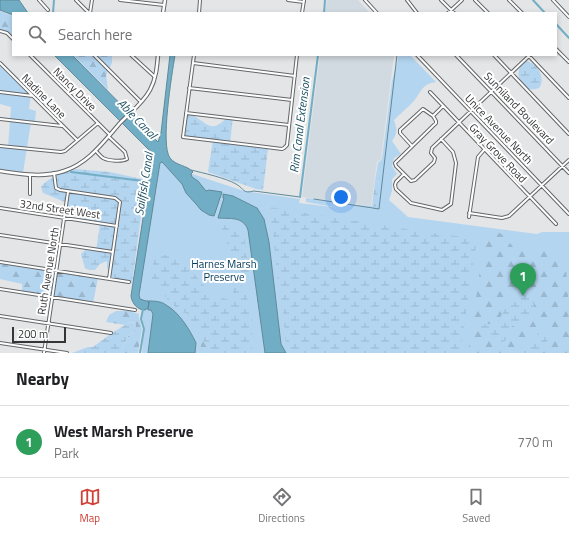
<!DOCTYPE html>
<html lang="en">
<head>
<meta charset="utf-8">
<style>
	:root { --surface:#fff; --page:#f2f2f2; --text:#202124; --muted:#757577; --line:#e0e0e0; --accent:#d04236 }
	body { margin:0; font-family:"Titillium Web",sans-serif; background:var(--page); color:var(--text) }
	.scale { position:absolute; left:12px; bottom:10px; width:54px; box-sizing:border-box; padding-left:4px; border:2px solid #353536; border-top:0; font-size:11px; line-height:14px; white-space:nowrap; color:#353536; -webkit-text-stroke:3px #fff; paint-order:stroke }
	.you { position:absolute; left:341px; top:197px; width:14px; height:14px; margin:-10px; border:3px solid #fff; border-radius:50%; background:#1a73e8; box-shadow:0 0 0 6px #1a73e833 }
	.badge { display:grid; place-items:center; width:26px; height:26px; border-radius:50%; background:var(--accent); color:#fff; font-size:13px; font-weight:700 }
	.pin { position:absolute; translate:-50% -33px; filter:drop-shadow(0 1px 2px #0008) }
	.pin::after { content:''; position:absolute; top:21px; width:14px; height:12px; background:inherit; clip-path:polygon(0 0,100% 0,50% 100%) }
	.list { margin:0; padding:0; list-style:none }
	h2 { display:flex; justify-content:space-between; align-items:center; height:52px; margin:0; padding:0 16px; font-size:17px }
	h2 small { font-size:13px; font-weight:400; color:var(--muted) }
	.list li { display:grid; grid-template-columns:26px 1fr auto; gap:12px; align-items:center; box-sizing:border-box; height:72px; padding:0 16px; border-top:1px solid var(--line) }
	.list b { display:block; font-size:15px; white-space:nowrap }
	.list p { margin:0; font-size:13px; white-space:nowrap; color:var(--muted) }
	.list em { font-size:13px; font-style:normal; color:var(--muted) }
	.icon { flex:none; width:22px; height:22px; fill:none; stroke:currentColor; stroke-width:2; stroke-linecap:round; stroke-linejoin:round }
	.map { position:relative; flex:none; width:569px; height:353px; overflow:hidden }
	.search { position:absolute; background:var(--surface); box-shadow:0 2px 6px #0003; left:12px; right:12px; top:12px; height:44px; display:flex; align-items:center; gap:10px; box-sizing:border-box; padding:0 14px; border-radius:0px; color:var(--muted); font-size:15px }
	.sheet { height:124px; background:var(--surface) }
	nav { display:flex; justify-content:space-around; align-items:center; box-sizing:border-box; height:56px; border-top:1px solid var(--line); background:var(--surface); font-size:11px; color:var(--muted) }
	nav a { display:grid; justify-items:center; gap:2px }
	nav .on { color:var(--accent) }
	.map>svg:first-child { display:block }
	.built { fill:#d1dae1 }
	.green { fill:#b4d5f0 }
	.forest { fill:url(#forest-firs); fill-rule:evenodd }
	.wetland { fill:url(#wetland-marsh) }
	.water { fill:#71aec5; stroke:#5f8a9a }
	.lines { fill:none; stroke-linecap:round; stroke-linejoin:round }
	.stream { stroke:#5f8a9a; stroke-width:1 }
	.canal { stroke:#71aec5; stroke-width:2 }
	.minor-casing { stroke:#646668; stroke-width:4 }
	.tertiary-casing { stroke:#646668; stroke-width:4.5 }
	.minor { stroke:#fff; stroke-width:2 }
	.tertiary { stroke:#fff; stroke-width:2.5 }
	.labels { text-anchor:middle; stroke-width:4; stroke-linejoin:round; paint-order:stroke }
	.street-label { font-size:11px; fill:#353536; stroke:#fff }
	.park-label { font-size:11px; fill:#00395b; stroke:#fff }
	.water-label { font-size:12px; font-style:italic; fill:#1f5263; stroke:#fff }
</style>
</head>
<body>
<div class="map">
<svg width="569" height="353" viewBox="0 0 569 353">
	<defs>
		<pattern id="forest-firs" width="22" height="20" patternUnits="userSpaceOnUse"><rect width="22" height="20" fill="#b4d5f0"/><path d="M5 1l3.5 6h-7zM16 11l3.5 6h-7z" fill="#9bb7ce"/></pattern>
		<pattern id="wetland-marsh" width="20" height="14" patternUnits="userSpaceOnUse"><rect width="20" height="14" fill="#b4d5f0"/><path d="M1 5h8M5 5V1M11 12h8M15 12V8" fill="none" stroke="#9bb7ce"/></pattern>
	</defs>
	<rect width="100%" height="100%" fill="#e3e5e7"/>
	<path class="built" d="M327,0H358L370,13H325Z
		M320,55H394L381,159L377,162L371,206L302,197Z"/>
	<path class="green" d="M399,55H410L436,82C421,84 422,92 413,102C407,108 400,114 394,120C397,129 398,133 392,141L401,154L394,158L392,166L397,174L392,179V191L389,200L408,217L537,234L542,232H569V353H142L144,329L142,317L144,303L137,298L161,154L174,168L244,191L300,199L299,203L340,208L306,202V198L356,205L372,209L377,199L376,195L379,182L375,181L378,163L382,159L392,81Z
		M0,64L31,94L29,109L36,111L35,121L31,122L23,173L0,170V146L8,147L11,107L0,104Z"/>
	<path class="forest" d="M0,11L13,16V37L9,33L0,32Z
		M73,55H112V63L106,75L108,90Z
		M486,229C494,231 500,232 506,237C511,243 512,249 521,251C532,254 540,245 551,247C556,249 560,251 563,256C569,270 569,333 569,353H540C539,346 543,344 549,340L529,344L518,353H468ZM525,290L530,292V297L533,303L523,324L512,326L509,330V335L492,338L484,336L481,325L496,323L500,318L511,298L518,293Z
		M0,263L98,278L93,303L22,293V284L0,279Z
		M116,311H130L139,314V317L142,329L138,353H121V349L123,347L128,336L136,330V325L135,323L130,322L125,325L106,322L109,315Z
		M204,340L214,353H200L201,345Z"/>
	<path class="wetland" d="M524,61C536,61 547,78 539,88C521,95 512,73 524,61Z
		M186,112C203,117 210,138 227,117H233L230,144L268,149L263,190L256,189L208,172L213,140L185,136Z
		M75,169L110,172L146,180L132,283L112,279L107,268V261L100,264L95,270H89L85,268L81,254L85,250L96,251L100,224L90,222L77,216L72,213L65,202L43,193L41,187C48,177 64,173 75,169Z
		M375,181L379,182C377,191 378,199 376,207L368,208L356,205L372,206Z
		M269,207L406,229L477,239L460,353H293L286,346L283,308L277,272L273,232Z
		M222,225L229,226L233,233L239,228L244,235L249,271L248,278L240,284L248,290L247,304L253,313L251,316L252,318V353H214L196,331L193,324L189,322L186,313L181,312L166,298L162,289L155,284L150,282L153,275V260L160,254C181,256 200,279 211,295L220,297L229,300L233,299V280L230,270L231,261L229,248L222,230Z
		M525,290L530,291C530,298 535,304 535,311C534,322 521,325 512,326L509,330L506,340L501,343L484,336L479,332L481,325L496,323L500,318L511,298L518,293Z
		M130,322L136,324V330L128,336L123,347L121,349V353H72L88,347H93L112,333Z
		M548,329L551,334L549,340C543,344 539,346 540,353H518L541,331Z"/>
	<path class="water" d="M0,0H19L28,13H13V15L0,10Z
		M54,55H72L158,142L161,133L170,55H175C172,74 160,145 170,158C176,166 187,165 193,172L191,174L192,177L198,181L206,191L209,190L222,192L214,216L209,215L201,210L196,204L186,193L182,184L164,164L162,162L160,163L139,295L140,299L149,302L148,308L145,310C138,310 132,304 131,296L151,166L154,155Z
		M223,194L233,196L257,208L264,219L269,242L281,344L286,353H265L248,230C243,216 230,219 218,218L224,198H223Z
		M147,301C154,301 161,301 166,305C179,312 190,330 196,343L195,353H148L153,314L151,310H148L149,302Z"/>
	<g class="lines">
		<path class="stream" d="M191,170C203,173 226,178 236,184C245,189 242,194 254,191L300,197
			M314,199L379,209L397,55"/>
		<path class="canal" d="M533,0L545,13
			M53,13L54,0
			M324,13L325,0
			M556,24L569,38
			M71,172L151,182
			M300,197L318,55
			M140,353L144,329L141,319L143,309"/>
		<g class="minor-casing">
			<path id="minor" d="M39,0L48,10
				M76,0L89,13
				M120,0L164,5
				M288,0L304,2
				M365,0L377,13
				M407,0L417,13
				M441,0L454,13
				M475,0L488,13
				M509,0L522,13
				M553,0L569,17
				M90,13L92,0
				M199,13L200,0
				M302,13L304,0
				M448,13L462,0
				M0,31L7,33L13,39
				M556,49L569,62
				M30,55L110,135
				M94,55L141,102
				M131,55L155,77
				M194,55L183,137L282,149L284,148L287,145L297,55
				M417,55L569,214
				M456,55L569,173
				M494,55L569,134
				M528,55L569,98
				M0,63L77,140
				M193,63L295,76
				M189,88L292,100
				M0,92L33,96
				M430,92L556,224
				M443,106L433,116L436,121V123L395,163L396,166L411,181L415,180L434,162L435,158L431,153L432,148L530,55
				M186,113L289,125
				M0,119L62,126
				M0,146L61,152L65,151L98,123
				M412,146L400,133V130L423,109L433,116
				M96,151C98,153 100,156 103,158C109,161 122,162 127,159L125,152L109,137
				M54,173L56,188L60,190L115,198L120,202L109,279
				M404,174L396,182L395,185L396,189L411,203L442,210L451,204L456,163L453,152L441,139
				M30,194V175
				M0,208L117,226
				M469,213L502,218L509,216L569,160
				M469,217L478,157L484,150
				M0,235L113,252
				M0,262L129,282
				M0,289L135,310
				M0,316L111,333
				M0,343L67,353
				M44,353L68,192"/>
		</g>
		<g class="tertiary-casing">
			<path id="tertiary" d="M163,13L165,0
				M0,171C21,174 43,178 64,171C89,163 104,141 121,122C131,112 143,103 150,90C156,79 157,67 158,55"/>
		</g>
		<use href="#minor" class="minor"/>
		<use href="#tertiary" class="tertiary"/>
	</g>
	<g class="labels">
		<g class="street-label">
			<text transform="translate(75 89) rotate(45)" y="4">Nancy Drive</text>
			<text transform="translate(44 96) rotate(45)" y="4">Nadine Lane</text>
			<text transform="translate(519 108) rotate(46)" y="4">Sunniland Boulevard</text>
			<text transform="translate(499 129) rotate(46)" y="4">Unice Avenue North</text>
			<text transform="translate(498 153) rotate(46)" y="4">Gray Grove Road</text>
			<text transform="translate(60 209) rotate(8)" y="4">32nd Street West</text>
			<text transform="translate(48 271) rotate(-81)" y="4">Ruth Avenue North</text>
		</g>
		<g class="park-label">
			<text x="224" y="268">Harnes Marsh<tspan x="224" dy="13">Preserve</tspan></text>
		</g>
		<g class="water-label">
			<text transform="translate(137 119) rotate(46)" y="4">Able Canal</text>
			<text transform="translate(300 125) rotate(-83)" y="4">Rim Canal Extension</text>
			<text transform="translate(144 184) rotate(-81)" y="4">Sailfish Canal</text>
		</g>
	</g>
</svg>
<div class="scale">200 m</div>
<div class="you"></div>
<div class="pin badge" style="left:523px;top:296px;background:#2e9e5b">1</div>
<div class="search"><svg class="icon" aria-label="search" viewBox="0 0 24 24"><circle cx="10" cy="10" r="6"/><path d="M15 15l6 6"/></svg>Search here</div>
</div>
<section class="sheet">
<h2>Nearby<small></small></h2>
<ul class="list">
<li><span class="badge" style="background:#2e9e5b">1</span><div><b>West Marsh Preserve</b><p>Park</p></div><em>770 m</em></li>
</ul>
</section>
<nav>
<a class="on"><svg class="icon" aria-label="map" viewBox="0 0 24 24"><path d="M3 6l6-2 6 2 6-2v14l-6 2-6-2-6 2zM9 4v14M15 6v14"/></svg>Map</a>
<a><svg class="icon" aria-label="directions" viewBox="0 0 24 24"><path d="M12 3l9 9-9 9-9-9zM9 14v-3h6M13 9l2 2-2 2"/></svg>Directions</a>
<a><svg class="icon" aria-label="saved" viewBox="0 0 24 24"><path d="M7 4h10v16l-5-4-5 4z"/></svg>Saved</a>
</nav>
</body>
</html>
